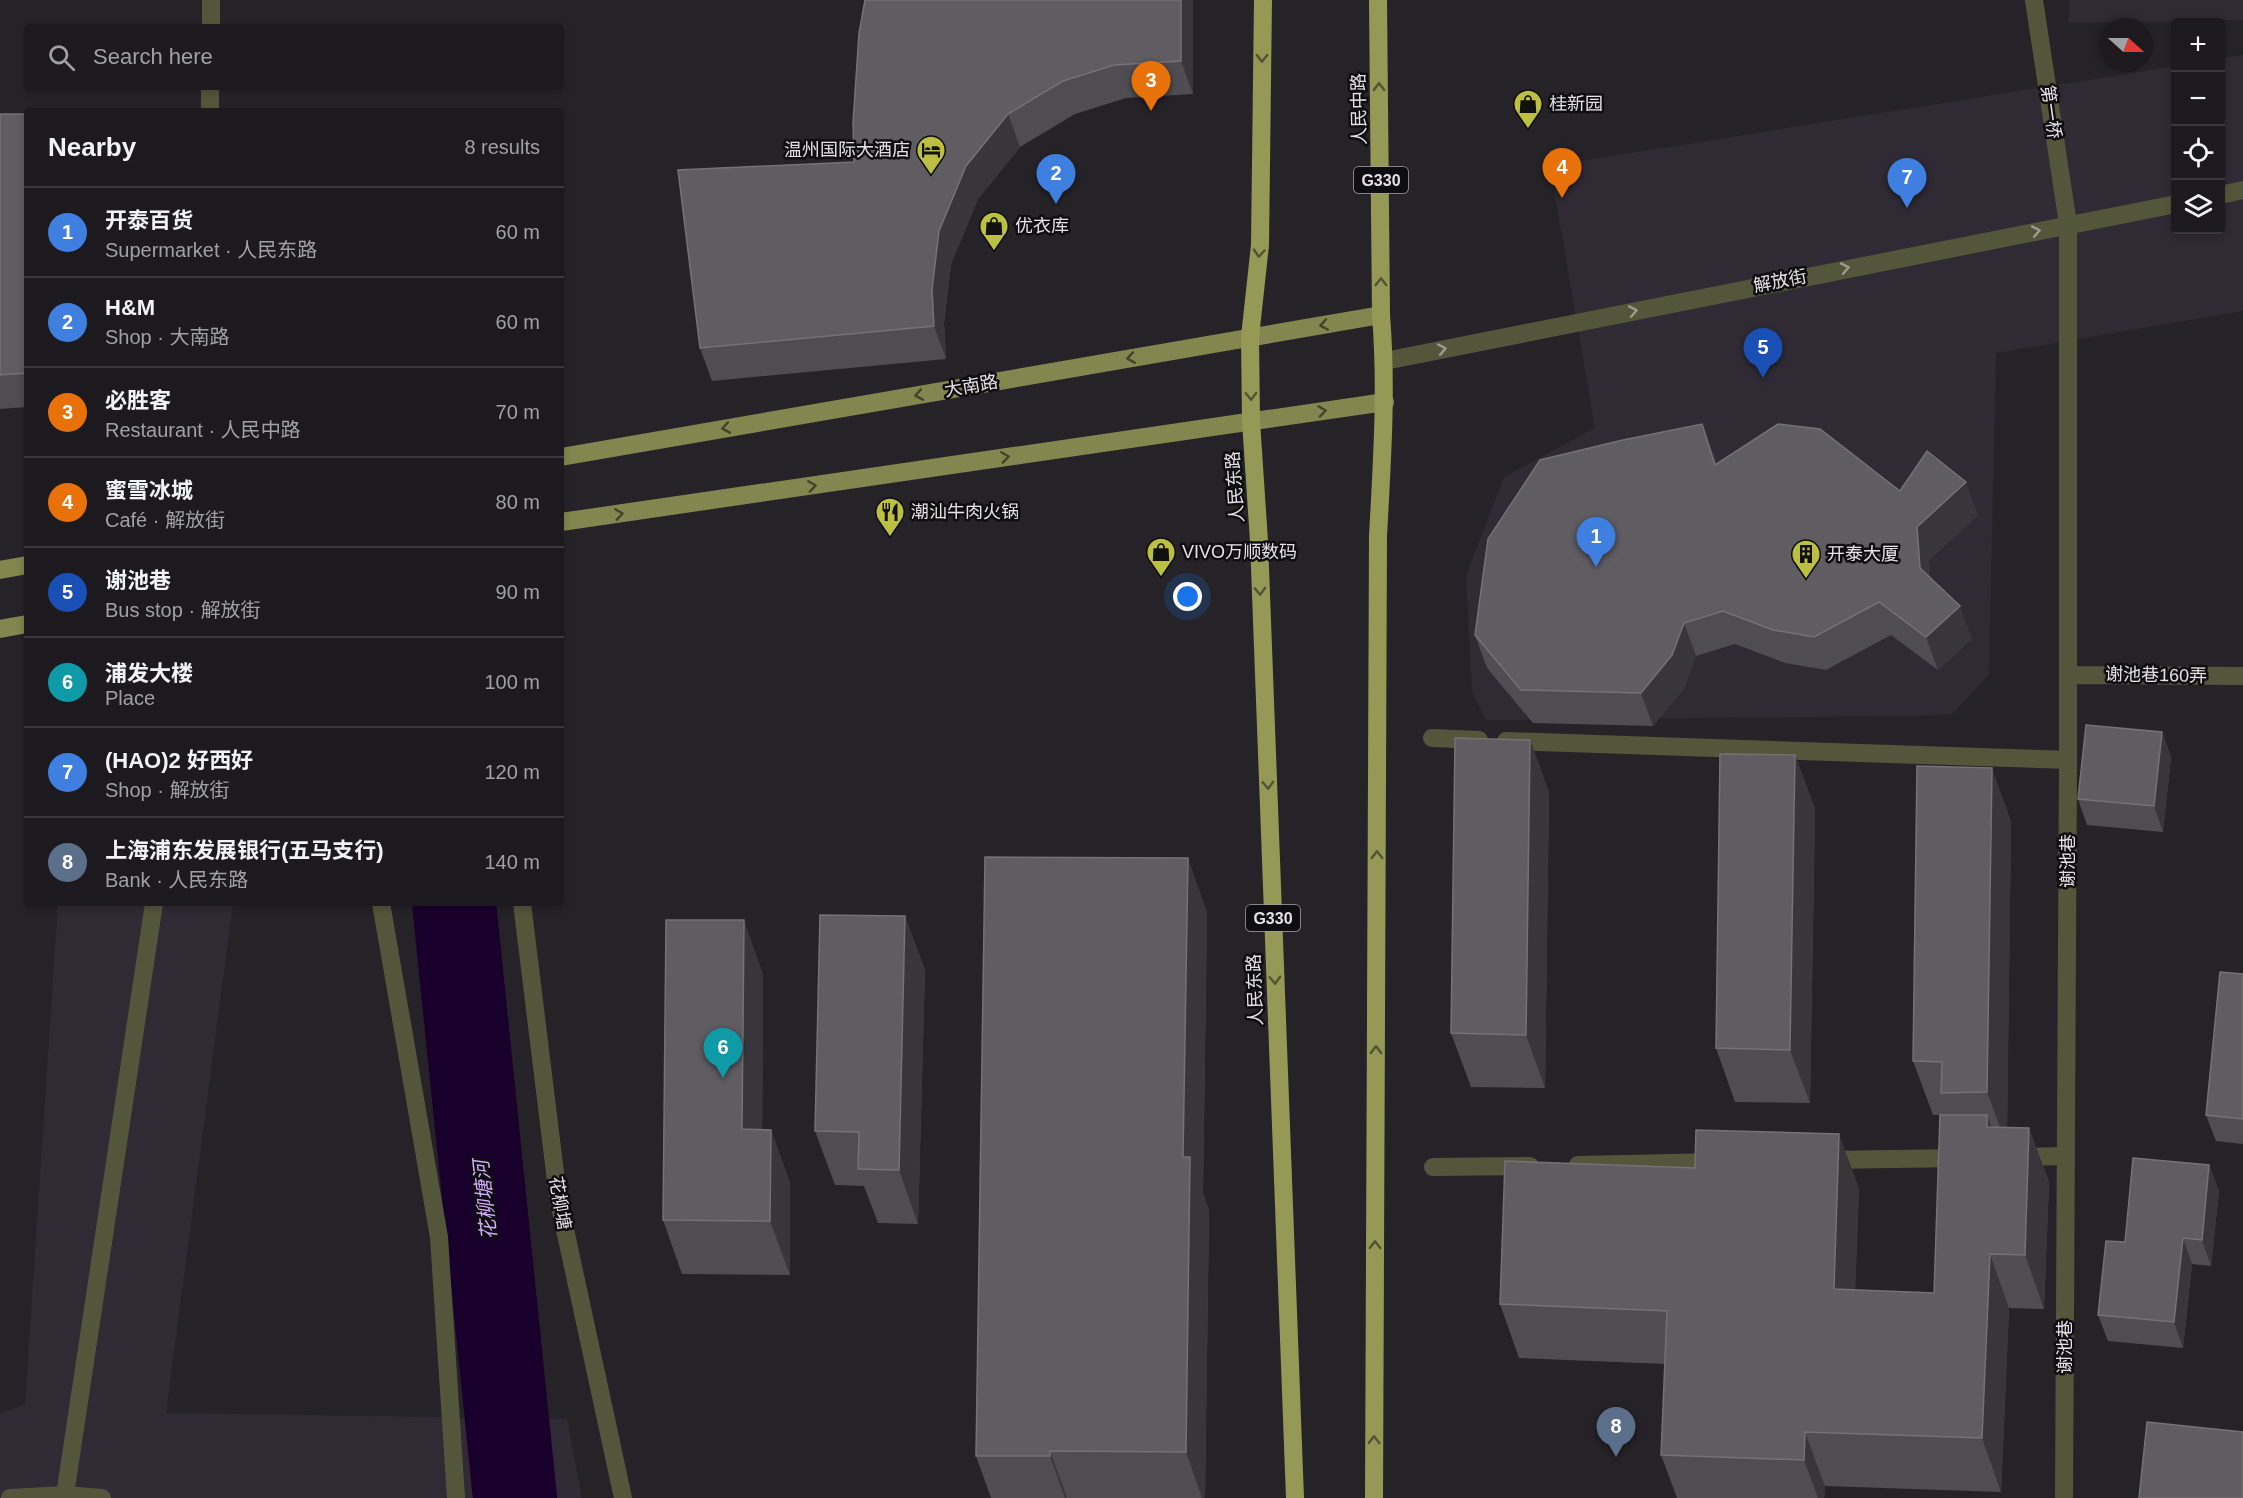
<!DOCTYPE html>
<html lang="en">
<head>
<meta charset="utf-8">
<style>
	:root { --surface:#1c1a1e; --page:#29272b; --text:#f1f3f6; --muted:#a0a1a4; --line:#3a383c; --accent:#2563eb }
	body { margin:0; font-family:Helvetica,"Noto Sans SC",sans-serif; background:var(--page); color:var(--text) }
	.controls { position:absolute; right:18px; top:18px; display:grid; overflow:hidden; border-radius:6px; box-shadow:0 3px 9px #0003 }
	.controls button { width:54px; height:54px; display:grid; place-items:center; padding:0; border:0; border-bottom:2px solid var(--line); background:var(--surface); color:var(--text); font:30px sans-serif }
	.compass { position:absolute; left:2099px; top:18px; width:54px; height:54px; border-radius:50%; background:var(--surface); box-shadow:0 3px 9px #0003; rotate:111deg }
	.you { position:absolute; left:1188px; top:597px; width:21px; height:21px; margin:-15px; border:4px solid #fff; border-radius:50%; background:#1a73e8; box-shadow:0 0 0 9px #1a73e833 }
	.badge { display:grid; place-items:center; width:39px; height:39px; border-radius:50%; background:var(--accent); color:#fff; font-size:20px; font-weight:700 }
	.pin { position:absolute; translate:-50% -50px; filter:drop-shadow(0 2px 3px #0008) }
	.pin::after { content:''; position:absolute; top:32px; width:21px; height:18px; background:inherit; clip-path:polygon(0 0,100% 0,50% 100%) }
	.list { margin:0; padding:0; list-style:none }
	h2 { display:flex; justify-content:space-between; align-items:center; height:78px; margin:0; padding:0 24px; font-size:26px }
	h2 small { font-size:20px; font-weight:400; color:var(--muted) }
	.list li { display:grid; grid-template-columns:39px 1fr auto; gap:18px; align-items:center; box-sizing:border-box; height:90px; padding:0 24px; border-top:2px solid var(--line) }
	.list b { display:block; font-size:22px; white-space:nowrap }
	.list p { margin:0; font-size:20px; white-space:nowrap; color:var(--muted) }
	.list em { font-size:20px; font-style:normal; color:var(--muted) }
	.icon { flex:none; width:33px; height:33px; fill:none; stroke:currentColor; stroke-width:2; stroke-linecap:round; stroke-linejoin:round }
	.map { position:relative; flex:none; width:2243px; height:1498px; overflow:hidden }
	.search { position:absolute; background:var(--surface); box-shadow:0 3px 9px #0003; left:24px; top:24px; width:540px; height:66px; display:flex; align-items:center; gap:15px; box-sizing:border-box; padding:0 21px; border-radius:6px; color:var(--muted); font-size:22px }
	.panel { position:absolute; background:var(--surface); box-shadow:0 3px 9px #0003; left:24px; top:108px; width:540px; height:798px; border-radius:6px }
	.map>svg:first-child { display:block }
	.built { fill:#2f2a34 }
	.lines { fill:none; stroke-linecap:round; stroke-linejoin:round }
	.river { stroke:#19002c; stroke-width:84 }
	.minor { stroke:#54563c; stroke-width:18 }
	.major { stroke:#84864f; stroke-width:18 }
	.highway { stroke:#969956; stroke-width:18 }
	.wall { fill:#4f4c52 }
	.shaded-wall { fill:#38353b }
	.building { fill:#5f5c62; stroke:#747177; stroke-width:1.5 }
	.oneway { stroke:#525332 }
	.oneway2 { stroke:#9c9c91 }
	.oneway3 { stroke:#43432c }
	.labels { text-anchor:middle; stroke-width:5; stroke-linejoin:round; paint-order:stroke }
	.shield { fill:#0e0d0f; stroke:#a4a2a6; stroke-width:1.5 }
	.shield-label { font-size:16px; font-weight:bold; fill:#e4e2e6 }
	.poi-label { font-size:18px; fill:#e4e2e6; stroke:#0e0d0f; text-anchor:start }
	.street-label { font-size:18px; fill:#e4e2e6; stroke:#0e0d0f }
	.water-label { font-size:20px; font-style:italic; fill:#d3abfc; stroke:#0e0d0f }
</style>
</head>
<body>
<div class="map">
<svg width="2243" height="1498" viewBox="0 0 2243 1498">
	<rect width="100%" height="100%" fill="#262328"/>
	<path class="built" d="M2069,0H2243V20L2069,23Z
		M2243,55V311L1996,353L1989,675L1952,714L1916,716L1486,720L1472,692L1466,576L1504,477L1595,428L1550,166L2175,66L2176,230H2220L2221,58Z
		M58,903H233L166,1413L567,1419L582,1498H0V1414L25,1404Z"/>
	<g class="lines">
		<path class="river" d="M454,903L515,1498"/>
		<path class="minor" d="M2034,0L2068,224V760L2064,1498
			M211,27V0
			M210,111V87
			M2220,195L2243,190
			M1385,361L2176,204
			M2069,675L2243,676
			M1432,738L1479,740
			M1506,741L2068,760
			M381,903L439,1237L456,1498
			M522,903L558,1197L623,1498
			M2016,1157L2066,1156
			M1824,1160L1962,1158
			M1578,1165L1719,1162
			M1433,1167L1530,1166
			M65,1495L154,903
			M10,1498L65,1495L102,1498"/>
		<path class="major" d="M561,457L1381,315
			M561,522L1385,402
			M0,570L27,565
			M0,629L27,624"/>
		<path class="highway" d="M1263,0L1260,245L1250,337L1251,421L1259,541L1295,1498
			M1374,1498L1378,536C1382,462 1387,389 1381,315L1378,0"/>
	</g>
	<path class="wall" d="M1193,0V94L1126,98L1075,114L1020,147L978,199L951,264L944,323L946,359L712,381L700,348L854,162Z
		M0,114H27V407L0,409Z
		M1702,424L1717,464L1900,491L1978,515L1929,560L1930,578L1972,639L1938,670L1891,635L1826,670L1785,663L1735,644L1696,656L1684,688L1653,726L1533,723L1487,668L1475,635Z
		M2162,732L2171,757L2163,832L2087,825L2078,799Z
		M1530,740L1549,793L1545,1088L1471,1087L1451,1033Z
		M1795,755L1815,809L1810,1103L1735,1102L1716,1048Z
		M2011,821L2007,1127L2029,1128L2049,1182L2044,1309L2009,1308L2001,1492L1825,1486L1824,1498H1677L1661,1455L1665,1364L1519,1358L1500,1304L1859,1188L1855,1290L1934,1293L1945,1115H1933L1913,1061Z
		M1207,912L1203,1193L1209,1211L1205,1498H991L976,1456Z
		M905,916L925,970L918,1224L878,1223L864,1186L835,1185L815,1131Z
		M763,974L762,1129L771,1130L790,1183V1275L682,1274L663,1220Z
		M2243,974V1144L2216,1141L2206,1115Z
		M2209,1165L2219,1191L2211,1266L2192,1264L2183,1348L2108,1341L2098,1315Z"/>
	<path class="shaded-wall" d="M1181,0H1193V94L1181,61Z
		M1008,114L1020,147L978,199L951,264L944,323L946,359L934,326L932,290L939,231L966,166Z
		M1702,424L1714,457L1727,498L1715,465Z
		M1966,482L1978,515L1929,560L1932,601L1920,568L1917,527Z
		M1960,606L1972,639L1938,670L1926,637Z
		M1684,623L1696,656L1684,688L1653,726L1641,693Z
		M2162,732L2171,757L2163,832L2154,806Z
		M1530,740L1549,793L1545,1088L1526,1035Z
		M1795,755L1815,809L1810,1103L1790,1050Z
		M1992,768L2011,821L2007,1146L1987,1092Z
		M1188,858L1207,912L1203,1193L1209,1211L1205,1498H1202L1186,1452L1183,1157Z
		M905,916L925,970L918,1224L899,1170Z
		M744,920L763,974L762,1183L742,1129Z
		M1987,1115L2007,1168L1987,1127Z
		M2029,1128L2049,1182L2044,1309L2025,1255Z
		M771,1130L790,1183V1275L770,1221Z
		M1839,1134L1859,1188L1853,1343L1834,1289Z
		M2209,1165L2219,1191L2211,1266L2202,1240Z
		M2183,1238L2192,1264L2183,1348L2174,1322Z
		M1990,1254L2009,1308L2001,1492L1982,1438Z
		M1805,1432L1825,1486L1824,1498H1818L1804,1460Z
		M1050,1451L1067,1498H1065L1050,1456Z"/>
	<path class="building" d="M865,0H1181V61L1114,65L1063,81L1008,114L966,166L939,231L932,290L934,326L700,348L678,170L854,162L853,123L859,33Z
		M0,114H27V373L0,375Z
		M1702,424L1715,465L1778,424L1820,429L1900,491L1927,451L1966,482L1917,527L1920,568L1960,606L1926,637L1879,602L1814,637L1773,630L1723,611L1684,623L1672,655L1641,693L1521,690L1475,635L1488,539L1540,460L1623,440Z
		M2086,725L2162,732L2154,806L2078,799Z
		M1455,738L1530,740L1526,1035L1451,1033Z
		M1720,754L1795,755L1790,1050L1716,1048Z
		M1917,766L1992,768L1987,1092L1941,1093L1942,1062L1913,1061Z
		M985,857L1188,858L1183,1157H1190L1186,1452L1050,1451V1456H976Z
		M820,915L905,916L899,1170L858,1169L859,1132L815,1131Z
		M666,920H744L742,1129L771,1130L770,1221L663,1220Z
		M2220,972L2243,974V1119L2206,1115Z
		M1940,1115H1987V1127L2029,1128L2025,1255L1990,1254L1982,1438L1805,1432L1804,1460L1661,1455L1667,1311L1500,1304L1505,1161L1695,1168L1696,1130L1839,1134L1834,1289L1934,1293Z
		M2133,1158L2209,1165L2202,1240L2183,1238L2174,1322L2098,1315L2106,1241L2125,1242Z
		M2147,1422L2243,1432V1498H2139Z"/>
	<defs><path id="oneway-chevron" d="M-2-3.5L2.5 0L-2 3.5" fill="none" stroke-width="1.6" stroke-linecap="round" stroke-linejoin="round" transform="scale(1.5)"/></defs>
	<g class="oneway">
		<use href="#oneway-chevron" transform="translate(1262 58) rotate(91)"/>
		<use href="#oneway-chevron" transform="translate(1379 87) rotate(-91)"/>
		<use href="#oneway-chevron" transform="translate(1259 253) rotate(95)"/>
		<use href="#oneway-chevron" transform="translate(1381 282) rotate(-90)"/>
		<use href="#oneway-chevron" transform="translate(1251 396) rotate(89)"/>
		<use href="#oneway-chevron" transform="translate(1260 591) rotate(88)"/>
		<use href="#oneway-chevron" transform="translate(1268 785) rotate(88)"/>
		<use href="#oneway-chevron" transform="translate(1377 855) rotate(-90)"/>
		<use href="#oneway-chevron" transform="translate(1275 980) rotate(88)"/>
		<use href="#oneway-chevron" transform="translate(1376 1050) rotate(-90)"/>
		<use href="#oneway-chevron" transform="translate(1375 1245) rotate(-90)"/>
		<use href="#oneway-chevron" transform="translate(1374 1440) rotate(-90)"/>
	</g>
	<g class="oneway2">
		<use href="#oneway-chevron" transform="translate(2036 231) rotate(-11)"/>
		<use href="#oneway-chevron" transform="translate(1845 268) rotate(-11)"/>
		<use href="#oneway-chevron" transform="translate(1633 311) rotate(-11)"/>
		<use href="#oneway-chevron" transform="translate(1442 349) rotate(-12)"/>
	</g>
	<g class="oneway3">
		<use href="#oneway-chevron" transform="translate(1324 325) rotate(170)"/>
		<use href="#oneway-chevron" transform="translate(1131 358) rotate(170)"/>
		<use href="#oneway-chevron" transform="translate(919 395) rotate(170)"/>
		<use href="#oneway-chevron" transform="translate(1322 411) rotate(-8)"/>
		<use href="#oneway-chevron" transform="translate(726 428) rotate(170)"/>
		<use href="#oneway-chevron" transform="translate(1005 457) rotate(-8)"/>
		<use href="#oneway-chevron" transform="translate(812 486) rotate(-8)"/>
		<use href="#oneway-chevron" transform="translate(619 514) rotate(-8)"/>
	</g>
	<defs>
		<g id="shop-pin" transform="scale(1.5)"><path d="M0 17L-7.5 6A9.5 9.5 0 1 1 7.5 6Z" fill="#bdbf43" stroke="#0e0d0f"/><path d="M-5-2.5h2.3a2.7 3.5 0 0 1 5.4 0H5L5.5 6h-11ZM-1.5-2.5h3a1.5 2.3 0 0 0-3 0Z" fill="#111"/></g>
		<g id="hotel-pin" transform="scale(1.5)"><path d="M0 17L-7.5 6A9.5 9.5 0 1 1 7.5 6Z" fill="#bdbf43" stroke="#0e0d0f"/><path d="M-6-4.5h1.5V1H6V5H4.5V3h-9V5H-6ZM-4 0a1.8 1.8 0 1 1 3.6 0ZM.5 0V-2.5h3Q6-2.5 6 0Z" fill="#111"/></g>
		<g id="restaurant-pin" transform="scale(1.5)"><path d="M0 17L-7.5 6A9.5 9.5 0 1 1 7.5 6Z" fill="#bdbf43" stroke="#0e0d0f"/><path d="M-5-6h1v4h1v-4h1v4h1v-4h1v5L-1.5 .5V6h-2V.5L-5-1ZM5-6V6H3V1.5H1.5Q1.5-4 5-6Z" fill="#111"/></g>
		<g id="building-pin" transform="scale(1.5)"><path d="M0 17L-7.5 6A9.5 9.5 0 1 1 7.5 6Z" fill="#bdbf43" stroke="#0e0d0f"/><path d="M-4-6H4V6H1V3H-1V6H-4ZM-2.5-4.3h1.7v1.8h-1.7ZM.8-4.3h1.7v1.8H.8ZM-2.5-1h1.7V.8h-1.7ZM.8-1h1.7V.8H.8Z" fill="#111"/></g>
	</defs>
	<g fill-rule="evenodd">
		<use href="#shop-pin" x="1528" y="104"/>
		<use href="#hotel-pin" x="931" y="150"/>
		<use href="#shop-pin" x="994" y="226"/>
		<use href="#restaurant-pin" x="890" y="512"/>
		<use href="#shop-pin" x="1161" y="552"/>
		<use href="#building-pin" x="1806" y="554"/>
	</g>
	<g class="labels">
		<g class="shield">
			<rect x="1354" y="167" width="54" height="26" rx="4.5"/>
			<rect x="1246" y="905" width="54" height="26" rx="4.5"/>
		</g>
		<g class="shield-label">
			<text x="1381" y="186">G330</text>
			<text x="1273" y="924">G330</text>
		</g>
		<g class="poi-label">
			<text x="1549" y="110">桂新园</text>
			<text x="910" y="156" text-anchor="end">温州国际大酒店</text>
			<text x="1015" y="232">优衣库</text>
			<text x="911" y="518">潮汕牛肉火锅</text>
			<text x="1182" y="558">VIVO万顺数码</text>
			<text x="1827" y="560">开泰大厦</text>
		</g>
		<g class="street-label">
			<text transform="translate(1359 109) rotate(-91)" y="6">人民中路</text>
			<text transform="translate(2051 112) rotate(82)" y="6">第一桥</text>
			<text transform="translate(1780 281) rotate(-11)" y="6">解放街</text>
			<text transform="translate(971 386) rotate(-10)" y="6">大南路</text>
			<text transform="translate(1235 487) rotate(-94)" y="6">人民东路</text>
			<text transform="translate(2156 675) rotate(1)" y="6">谢池巷160弄</text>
			<text transform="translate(2068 861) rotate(-90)" y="6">谢池巷</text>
			<text transform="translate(1255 990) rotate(-92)" y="6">人民东路</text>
			<text transform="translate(560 1203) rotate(80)" y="6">花柳塘</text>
			<text transform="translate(2065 1347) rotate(-90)" y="6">谢池巷</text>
		</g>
		<g class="water-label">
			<text transform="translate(485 1200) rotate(-96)" y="7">花柳塘河</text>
		</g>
	</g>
</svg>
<div class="controls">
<button>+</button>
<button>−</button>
<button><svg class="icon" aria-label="locate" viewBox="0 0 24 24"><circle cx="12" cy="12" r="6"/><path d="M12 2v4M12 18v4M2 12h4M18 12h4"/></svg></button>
<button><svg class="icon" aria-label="layers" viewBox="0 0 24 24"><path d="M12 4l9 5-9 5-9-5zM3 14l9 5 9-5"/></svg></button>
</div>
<svg class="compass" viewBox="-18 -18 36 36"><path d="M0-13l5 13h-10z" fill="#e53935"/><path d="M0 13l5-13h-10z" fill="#a0a1a4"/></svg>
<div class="you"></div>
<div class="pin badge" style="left:1596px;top:567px;background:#3f7fe0">1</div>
<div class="pin badge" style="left:1056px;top:204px;background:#3f7fe0">2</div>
<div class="pin badge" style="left:1151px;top:111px;background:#e8710a">3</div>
<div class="pin badge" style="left:1562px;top:198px;background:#e8710a">4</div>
<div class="pin badge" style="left:1763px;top:378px;background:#1a4fb4">5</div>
<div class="pin badge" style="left:723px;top:1078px;background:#0f9aa8">6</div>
<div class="pin badge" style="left:1907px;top:208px;background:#3f7fe0">7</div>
<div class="pin badge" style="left:1616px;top:1457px;background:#5c6f8a">8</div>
<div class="search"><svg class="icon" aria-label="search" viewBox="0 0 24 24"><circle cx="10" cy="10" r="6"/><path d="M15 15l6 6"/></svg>Search here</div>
<section class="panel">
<h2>Nearby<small>8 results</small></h2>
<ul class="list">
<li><span class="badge" style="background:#3f7fe0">1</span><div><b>开泰百货</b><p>Supermarket · 人民东路</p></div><em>60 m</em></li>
<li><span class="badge" style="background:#3f7fe0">2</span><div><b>H&amp;M</b><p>Shop · 大南路</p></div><em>60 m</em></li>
<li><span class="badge" style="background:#e8710a">3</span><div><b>必胜客</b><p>Restaurant · 人民中路</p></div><em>70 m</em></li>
<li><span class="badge" style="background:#e8710a">4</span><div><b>蜜雪冰城</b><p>Café · 解放街</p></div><em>80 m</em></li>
<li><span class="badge" style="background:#1a4fb4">5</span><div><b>谢池巷</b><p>Bus stop · 解放街</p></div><em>90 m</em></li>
<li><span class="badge" style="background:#0f9aa8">6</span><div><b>浦发大楼</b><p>Place</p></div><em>100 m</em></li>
<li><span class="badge" style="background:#3f7fe0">7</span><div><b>(HAO)2 好西好</b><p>Shop · 解放街</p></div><em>120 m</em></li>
<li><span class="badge" style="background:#5c6f8a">8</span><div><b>上海浦东发展银行(五马支行)</b><p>Bank · 人民东路</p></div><em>140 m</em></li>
</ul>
</section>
</div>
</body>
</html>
